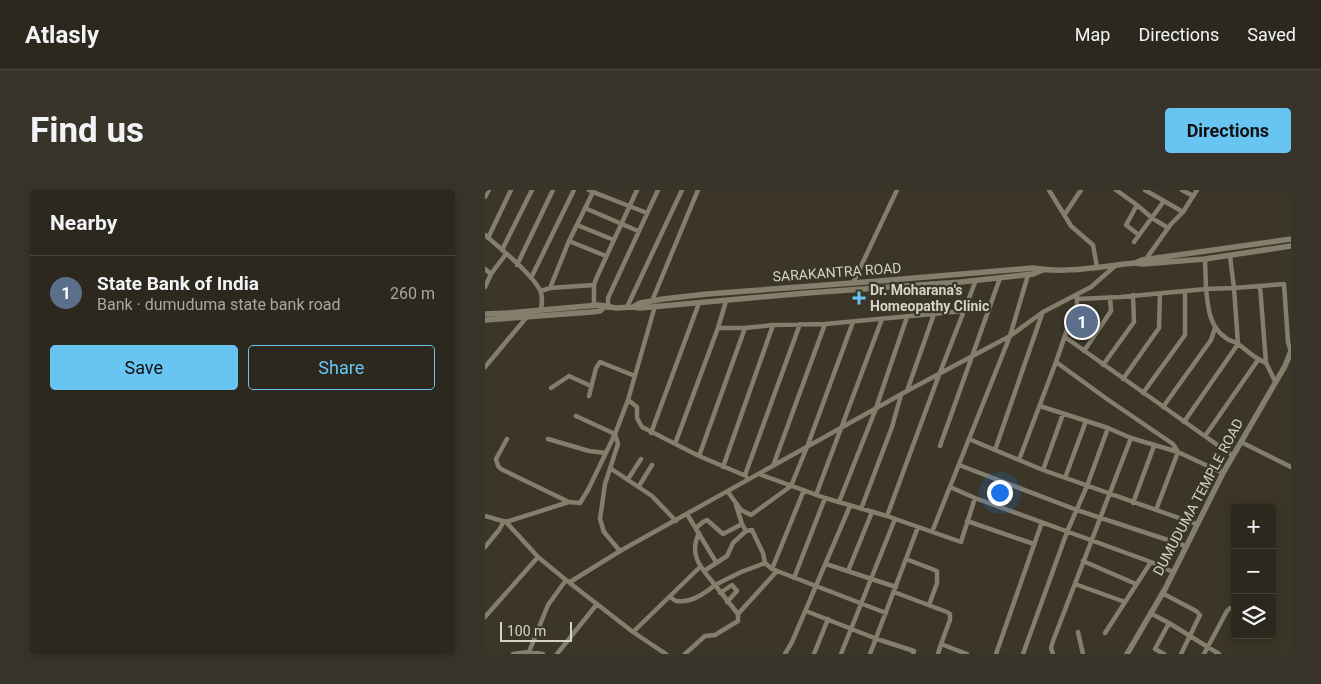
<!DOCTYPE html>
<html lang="en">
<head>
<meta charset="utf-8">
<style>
	:root { --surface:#2c281d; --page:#38342a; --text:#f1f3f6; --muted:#a6a6a4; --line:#48443b; --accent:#68c4f0 }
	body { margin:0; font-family:Roboto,sans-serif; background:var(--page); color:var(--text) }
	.controls { position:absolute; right:15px; bottom:15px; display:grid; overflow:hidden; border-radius:5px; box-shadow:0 2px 12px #0003 }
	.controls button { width:45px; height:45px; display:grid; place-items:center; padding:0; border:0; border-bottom:1px solid var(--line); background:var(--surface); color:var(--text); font:25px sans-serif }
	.scale { position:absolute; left:15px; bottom:12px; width:72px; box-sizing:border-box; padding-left:5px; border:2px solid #d5d2c9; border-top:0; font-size:14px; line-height:18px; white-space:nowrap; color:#d5d2c9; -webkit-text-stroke:4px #3b3627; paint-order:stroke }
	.you { position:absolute; left:514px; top:302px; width:18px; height:18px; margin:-12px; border:4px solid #fff; border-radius:50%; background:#1a73e8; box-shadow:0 0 0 8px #1a73e833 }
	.badge { display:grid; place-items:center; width:32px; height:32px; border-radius:50%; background:var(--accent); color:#fff; font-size:16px; font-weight:700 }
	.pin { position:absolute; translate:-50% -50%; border:2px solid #fff; box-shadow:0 1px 5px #0006 }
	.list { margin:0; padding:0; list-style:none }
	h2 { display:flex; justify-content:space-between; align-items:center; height:65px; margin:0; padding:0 20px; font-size:21px }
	h2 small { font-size:16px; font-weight:400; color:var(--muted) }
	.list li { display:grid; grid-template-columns:32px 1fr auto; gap:15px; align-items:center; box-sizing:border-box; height:75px; padding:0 20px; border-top:1px solid var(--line) }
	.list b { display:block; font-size:19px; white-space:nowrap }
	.list p { margin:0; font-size:16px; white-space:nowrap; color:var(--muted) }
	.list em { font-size:16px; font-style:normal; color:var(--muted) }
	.actions { display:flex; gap:10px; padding:15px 20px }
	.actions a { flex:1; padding:11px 0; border:1px solid var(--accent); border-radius:5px; text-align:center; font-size:18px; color:var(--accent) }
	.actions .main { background:var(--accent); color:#111 }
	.icon { flex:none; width:28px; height:28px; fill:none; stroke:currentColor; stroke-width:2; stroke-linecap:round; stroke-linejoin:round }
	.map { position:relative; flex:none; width:806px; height:464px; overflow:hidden; border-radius:5px }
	header { display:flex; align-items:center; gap:30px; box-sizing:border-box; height:70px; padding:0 25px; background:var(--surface); border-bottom:1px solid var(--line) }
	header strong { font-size:24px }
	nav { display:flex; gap:28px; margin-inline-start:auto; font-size:18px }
	.intro { display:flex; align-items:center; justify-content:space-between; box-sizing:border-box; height:120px; padding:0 30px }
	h1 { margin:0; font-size:35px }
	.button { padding:12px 22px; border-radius:5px; background:var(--accent); color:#111; font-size:18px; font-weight:700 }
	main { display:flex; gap:30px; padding:0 30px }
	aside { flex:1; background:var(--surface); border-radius:5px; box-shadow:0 2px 12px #0003 }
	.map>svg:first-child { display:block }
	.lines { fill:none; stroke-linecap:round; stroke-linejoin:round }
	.street { stroke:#847e6d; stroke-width:4.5 }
	.secondary { stroke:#847e6d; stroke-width:5.5 }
	.poi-dot { fill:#68c4f0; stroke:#3b3627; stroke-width:2 }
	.labels { text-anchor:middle; stroke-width:4.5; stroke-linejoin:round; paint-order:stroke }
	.street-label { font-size:14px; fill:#d5d2c9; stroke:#3b3627 }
	.poi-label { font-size:14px; font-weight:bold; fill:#d5d2c9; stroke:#3b3627; text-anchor:start }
</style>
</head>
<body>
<header>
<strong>Atlasly</strong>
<nav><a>Map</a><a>Directions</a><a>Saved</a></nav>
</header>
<div class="intro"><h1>Find us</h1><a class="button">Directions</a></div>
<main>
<aside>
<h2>Nearby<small></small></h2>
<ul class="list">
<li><span class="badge" style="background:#5c6f8a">1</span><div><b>State Bank of India</b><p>Bank · dumuduma state bank road</p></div><em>260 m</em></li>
</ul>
<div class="actions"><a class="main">Save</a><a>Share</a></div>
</aside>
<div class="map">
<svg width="806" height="464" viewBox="0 0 806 464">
	<rect width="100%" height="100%" fill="#3b3627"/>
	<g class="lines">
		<path class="street" d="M564,0L586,36L608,55L612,77
			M631,0L652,15L641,35L654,45
			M660,0L698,22
			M697,0L708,6
			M108,2L162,23
			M0,7L4,0
			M652,15L667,28L683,38
			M100,18L153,41
			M580,24L596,0
			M92,35L129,50
			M0,45C16,59 45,82 55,100C58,106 57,113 56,120
			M3,48L26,0
			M84,51L121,66
			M649,52L679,11
			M17,60L47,0
			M661,69L686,34L698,22L712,0
			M720,69L721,99L749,98L745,66
			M32,75L68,0
			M0,79L6,84
			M46,88L89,0
			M368,93L412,0
			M775,96L781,173
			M0,97L6,84L21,64
			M65,98L84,51L108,2L104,0
			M56,101L65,98L109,95
			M592,106V115L587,125L604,133
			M592,109L636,107L721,99C723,117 724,137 741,148C744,151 748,151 752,153C763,161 767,167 781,173L790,191
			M167,111L213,0
			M109,116V95L111,89L152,0
			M142,117L197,0
			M123,118V108L173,0
			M587,125L571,172L622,209L688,254L693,262L671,320
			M233,138L241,111
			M580,147L748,266
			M599,161L626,121L625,107
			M571,172L534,270L558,280L711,334
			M618,175L649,132L648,105
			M0,177L41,128
			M638,189L674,138L675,103
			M66,198L84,186L106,196
			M422,201L449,124
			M658,203L700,145V101
			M104,206L111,178L115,172L150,186
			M143,210L152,217V228L157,237L214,266L261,286
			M555,216L623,238L646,248L693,262L738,283
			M678,217L726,150L730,138
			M91,226L130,244L133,254L120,294L115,329L119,342L135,361
			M699,232L753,154L749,98L799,94L803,152L806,162
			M166,243L214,113
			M720,246L773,170
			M22,249L11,269L13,276L16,279L84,312L95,313L103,300L130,244L143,210L170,116
			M63,249L104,261L121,263
			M484,249L510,260L557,124
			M756,252L806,277
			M190,254L233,138H260L288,135L340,134L479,121
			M455,256L515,88
			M510,260L534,270
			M214,266L260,138
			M474,275L592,320L701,356
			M288,276L340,134
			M238,277L288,135
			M125,278L167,306L191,331
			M558,280L578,224
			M274,284L340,308L402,326L476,352L490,308L666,372L688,382
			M260,285L315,134
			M580,288L601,231
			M143,289L156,269
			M154,296L167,275
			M465,297L490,308
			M319,300L287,379L401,423
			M243,302L256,320L266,325L306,296L322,257L368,132
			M331,305L397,129
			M354,312L390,221L422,127
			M648,313L669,256
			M251,315L257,334L261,341L267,340L278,363L280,373
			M376,319L407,237L416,205
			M202,324L231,372
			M0,326L21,332L53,367L81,390L148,442L181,464
			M402,326L454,185L491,90
			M482,331L549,354
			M21,332L84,312
			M211,338L218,332L222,330L238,344L257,334
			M447,342L525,146L543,85
			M214,343C203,366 217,379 230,395L256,382L280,373L287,379
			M0,357L14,340L19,331
			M421,369L452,381V393L444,415
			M598,371L651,394
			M341,374L411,397
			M219,381L242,366L248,353L261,341
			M363,381L387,322
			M309,388L340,308
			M85,392L135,361L422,201L525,146L558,122L606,97L630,76
			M590,394L640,412
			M409,402L462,422L465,424V430L456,454
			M235,403L247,395L252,401L242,412
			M677,403L711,421L715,425L696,464
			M185,407L191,411C206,413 219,404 230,395L253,424L292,381
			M321,421L392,449L429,461L428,464
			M665,423L684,433L734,464
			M0,427L53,367
			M148,442L215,377
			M593,442L598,464
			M620,443L666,372
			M44,462L63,415L81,390
			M28,464L44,462L58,464
			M72,464L112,414
			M200,464L220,446L230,445L253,431V424
			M300,464L307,452L365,316
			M329,464L343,429
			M356,464L410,329
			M385,464L433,337
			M453,464L456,454L482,464
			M511,464L557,332
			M538,464L582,342L602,296L623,238
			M568,464L566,458L568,451L646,248
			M679,464L670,459L684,433
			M719,464L742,421L745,418L750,420"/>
		<path class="secondary" d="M650,73L657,70L806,49
			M148,117L155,113L178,109L222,104L394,91L548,78C581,84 617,76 650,73L658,74L720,69L806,56
			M0,124L23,123L114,115L131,118L148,117L155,118L322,103L476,92L548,84L558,80
			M0,130L107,122L115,121L119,117
			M642,464L680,399L738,283L800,176L806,161"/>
	</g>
	<path class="poi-dot" d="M371.5 100.5h5v5h5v5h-5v5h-5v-5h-5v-5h5z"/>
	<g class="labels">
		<g class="street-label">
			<text transform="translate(352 82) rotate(-4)" y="5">SARAKANTRA ROAD</text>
			<text transform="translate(713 307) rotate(-62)" y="5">DUMUDUMA TEMPLE ROAD</text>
		</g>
		<g class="poi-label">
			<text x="385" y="105">Dr. Moharana's<tspan x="385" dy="16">Homeopathy Clinic</tspan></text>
		</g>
	</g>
</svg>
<div class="controls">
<button>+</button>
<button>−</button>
<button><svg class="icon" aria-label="layers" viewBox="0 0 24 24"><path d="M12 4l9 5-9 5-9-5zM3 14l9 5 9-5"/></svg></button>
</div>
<div class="scale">100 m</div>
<div class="you"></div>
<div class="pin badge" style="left:597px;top:132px;background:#5c6f8a">1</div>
</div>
</main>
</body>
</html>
